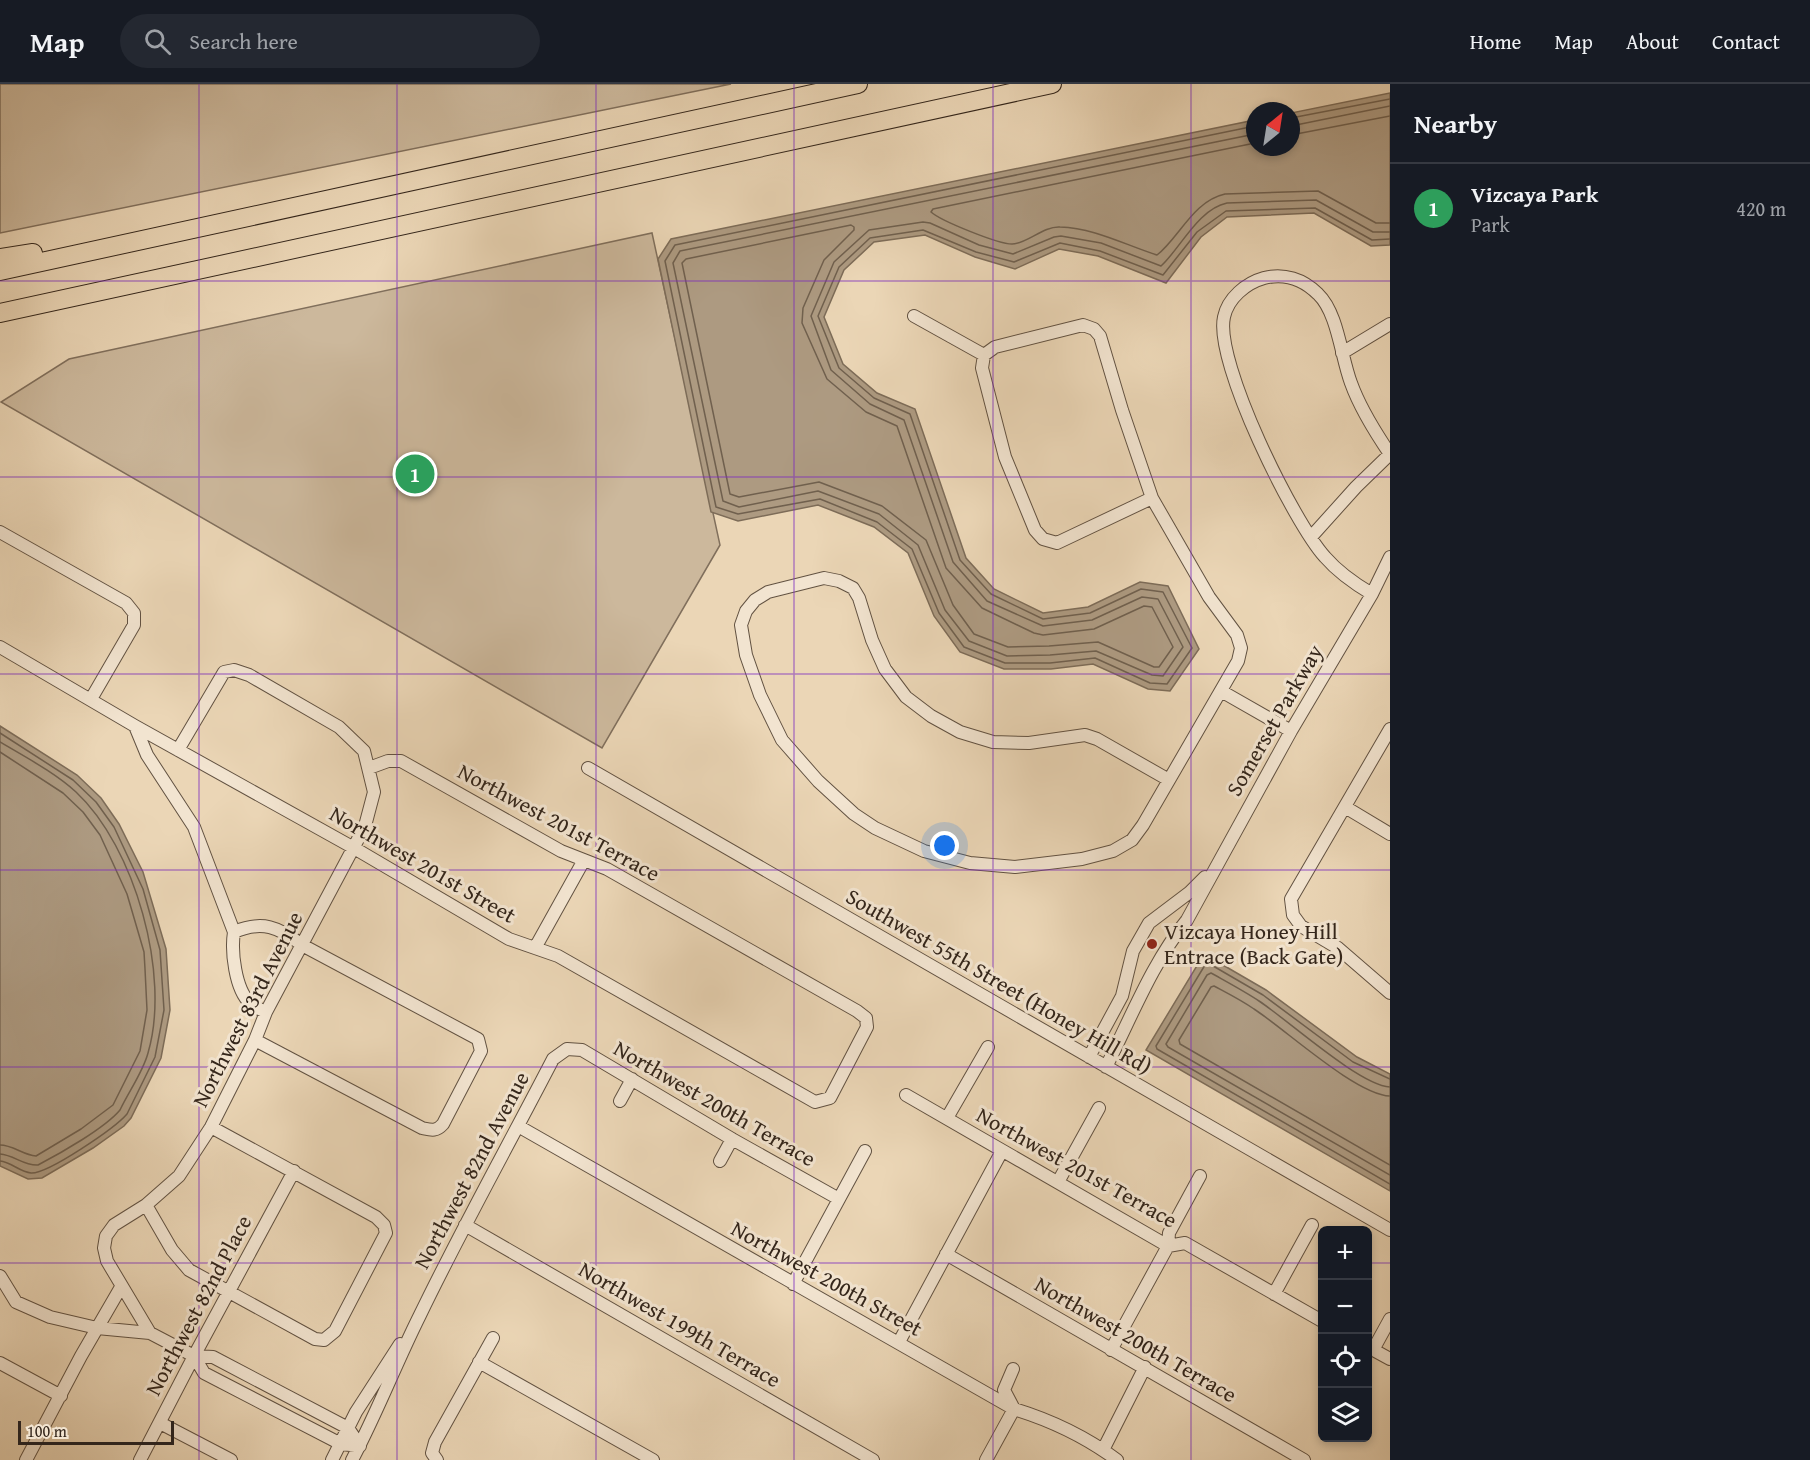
<!DOCTYPE html>
<html lang="en">
<head>
<meta charset="utf-8">
<style>
	:root { --surface:#171b24; --page:#242831; --text:#f1f3f6; --muted:#9ea1a6; --line:#363941; --accent:#c59692 }
	body { margin:0; font-family:"Gentium Book Plus",serif; background:var(--page); color:var(--text) }
	.controls { position:absolute; right:18px; bottom:18px; display:grid; overflow:hidden; border-radius:9px; box-shadow:0 3px 9px #0003 }
	.controls button { width:54px; height:54px; display:grid; place-items:center; padding:0; border:0; border-bottom:2px solid var(--line); background:var(--surface); color:var(--text); font:30px sans-serif }
	.compass { position:absolute; left:1246px; top:18px; width:54px; height:54px; border-radius:50%; background:var(--surface); box-shadow:0 3px 9px #0003; rotate:30deg }
	.scale { position:absolute; left:18px; bottom:15px; width:156px; box-sizing:border-box; padding-left:6px; border:3px solid #34261b; border-top:0; font-size:16px; line-height:21px; white-space:nowrap; color:#34261b; -webkit-text-stroke:4px #f2e4d0; paint-order:stroke }
	.you { position:absolute; left:945px; top:762px; width:21px; height:21px; margin:-15px; border:4px solid #fff; border-radius:50%; background:#1a73e8; box-shadow:0 0 0 9px #1a73e833 }
	.badge { display:grid; place-items:center; width:39px; height:39px; border-radius:50%; background:var(--accent); color:#fff; font-size:20px; font-weight:700 }
	.pin { position:absolute; translate:-50% -50%; border:3px solid #fff; box-shadow:0 2px 6px #0006 }
	.list { margin:0; padding:0; list-style:none }
	h2 { display:flex; justify-content:space-between; align-items:center; height:78px; margin:0; padding:0 24px; font-size:26px }
	h2 small { font-size:20px; font-weight:400; color:var(--muted) }
	.list li { display:grid; grid-template-columns:39px 1fr auto; gap:18px; align-items:center; box-sizing:border-box; height:90px; padding:0 24px; border-top:2px solid var(--line) }
	.list b { display:block; font-size:22px; white-space:nowrap }
	.list p { margin:0; font-size:20px; white-space:nowrap; color:var(--muted) }
	.list em { font-size:20px; font-style:normal; color:var(--muted) }
	.icon { flex:none; width:33px; height:33px; fill:none; stroke:currentColor; stroke-width:2; stroke-linecap:round; stroke-linejoin:round }
	.map { position:relative; flex:none; width:1390px; height:1376px; overflow:hidden }
	header { display:flex; align-items:center; gap:36px; box-sizing:border-box; height:84px; padding:0 30px; background:var(--surface); border-bottom:2px solid var(--line) }
	header strong { font-size:28px }
	nav { display:flex; gap:33px; margin-inline-start:auto; font-size:21px }
	.search { width:420px; height:54px; background:var(--page); display:flex; align-items:center; gap:15px; box-sizing:border-box; padding:0 21px; border-radius:33px; color:var(--muted); font-size:22px }
	main { display:flex }
	aside { flex:1; background:var(--surface) }
	.map>svg:first-child { display:block }
	.green { fill:#ccb89c; stroke:#806f5c; stroke-width:1.5 }
	.water { fill:#ad9a81; stroke:#7d6c58; stroke-width:1.5 }
	.lines { fill:none; stroke-linecap:round; stroke-linejoin:round }
	.shore { stroke:#70604e; stroke-width:1.5 }
	.minor-casing { stroke:#625242; stroke-width:14 }
	.highway-casing { stroke:#34261b; stroke-width:20 }
	.minor { stroke:#f2e4d0; stroke-width:12 }
	.highway { stroke:#ebd6b6; stroke-width:18 }
	.grid { fill:none; stroke:#7b2cbf; stroke-width:1.5; stroke-opacity:0.55 }
	.poi-dot { fill:#8f2418; stroke:#f2e4d0; stroke-width:2 }
	.labels { text-anchor:middle; stroke-width:6; stroke-linejoin:round; paint-order:stroke }
	.street-label { font-size:22px; fill:#34261b; stroke:#f2e4d0 }
	.poi-label { font-size:22px; fill:#34261b; stroke:#f2e4d0; text-anchor:start }
</style>
</head>
<body>
<header>
<strong>Map</strong>
<div class="search"><svg class="icon" aria-label="search" viewBox="0 0 24 24"><circle cx="10" cy="10" r="6"/><path d="M15 15l6 6"/></svg>Search here</div>
<nav><a>Home</a><a>Map</a><a>About</a><a>Contact</a></nav>
</header>
<main>
<div class="map">
<svg width="1390" height="1376" viewBox="0 0 1390 1376">
	<rect width="100%" height="100%" fill="#ebd6b6"/>
	<filter id="stains"><feTurbulence type="fractalNoise" baseFrequency=".00333" numOctaves="4"/><feColorMatrix values="0 0 0 0 .2 0 0 0 0 .09 0 0 0 0 .02 0 0 0 .5 -.17"/></filter>
	<radialGradient id="worn" r=".72"><stop offset=".6" stop-color="#630" stop-opacity="0"/><stop offset="1" stop-color="#630" stop-opacity=".3"/></radialGradient>
	<path class="green" d="M0,0H731L0,149Z
		M652,149L720,461L602,664L1,318L69,275Z"/>
	<path class="water" d="M1390,9V161L1371,162L1314,129L1227,133L1201,153L1166,199L1098,172L1059,165L1015,185L975,173L925,151L874,158L844,186L824,233L843,280L877,309L915,325L966,474L994,505L1043,529L1088,523L1140,498L1168,502L1199,565L1170,607L1148,605L1093,580L1051,585H1004L960,568L934,532L908,469L874,443L818,421L738,437L711,428L658,175L671,155L1255,36V63H1291V29Z
		M0,642L77,691L101,714L119,740L143,788L166,865L170,926L161,974L131,1034L124,1042L93,1064L42,1094L28,1095L0,1082Z
		M1204,870L1266,906L1357,973L1390,990V1107L1146,966Z"/>
	<g class="lines">
		<path class="shore" d="M1291,34L1390,15
			M1255,42L675,161L665,177L716,423L738,430L820,415L877,438L912,465L939,529L964,563L1005,579H1050L1095,574L1150,599L1167,600L1192,564L1163,508L1141,505L1090,529L1043,535L991,510L960,476L910,330L874,314L839,284L818,232L839,183L870,154L923,146L976,168L1014,178L1060,159L1100,167L1163,191L1197,148L1226,127L1315,124L1372,156L1390,155
			M1291,42L1390,22
			M1255,50L680,167L673,179L723,417L739,423L818,407L879,430L918,461L945,526L969,557L1007,572L1050,571L1096,567L1152,591L1163,592L1183,563L1158,515L1142,513L1092,536L1043,542L987,517L953,478L904,336L870,320L831,286L811,232L834,178L869,146L923,138L930,139L979,161L1013,170L1054,153L1061,152L1101,159L1161,182C1180,165 1198,125 1227,119L1316,116L1373,148H1390
			M1291,51L1390,32
			M1255,59L933,125L931,128C941,137 998,160 1012,160C1027,160 1043,142 1060,143C1095,144 1125,161 1157,171C1179,154 1193,117 1225,110L1318,107L1376,139H1390
			M851,141L854,143V146L824,176L803,224L802,239L827,295L866,328L897,342L946,484L982,524L1034,549L1043,551L1094,545L1144,522L1152,523L1173,563L1159,583H1154L1098,558L1049,562L1008,563L974,550L953,521L926,456L882,422L819,398L739,413L730,410L682,179L686,175Z
			M0,649L73,696L96,718L114,743L143,805L160,866L164,926L155,973L127,1030C115,1044 48,1090 31,1089C20,1088 11,1078 0,1077
			M0,658C25,673 54,688 76,708C135,763 171,891 148,969C143,988 129,1007 120,1026C105,1044 61,1069 38,1081C24,1082 14,1071 0,1070
			M0,668L63,709L83,728L100,751L127,810L144,868L145,885L147,926L140,967L113,1021L81,1045L36,1072C23,1071 13,1061 0,1061
			M1390,995L1353,978L1263,911L1208,879L1205,881L1156,962L1157,965L1390,1100
			M1390,1003C1359,1001 1288,936 1259,917C1244,907 1227,898 1211,889L1207,891L1166,960L1168,963L1390,1091
			M1390,1012C1356,1011 1285,945 1254,925C1241,916 1227,909 1214,902L1211,903L1179,956L1180,960L1390,1081"/>
		<g class="minor-casing">
			<path id="minor" d="M914,232L984,271
				M1342,269L1390,240
				M1152,414L1057,459L1043,455L1035,446L1005,373L982,284L984,271L995,263L1083,241L1094,245L1100,252L1122,326L1152,414L1209,513L1237,551L1241,564L1238,577L1143,741L1132,756L1113,767L1082,775L1015,783L970,779L924,767L875,744L854,730L818,697L782,656L760,611L746,571L741,541L746,527L755,516L768,508L824,494L839,497L853,504L859,514L872,556L885,585L906,613L931,632L960,648L993,658L1029,659L1085,651L1097,655L1169,696
				M0,448L126,519L134,529V541L91,615
				M1311,453L1356,403L1390,370
				M1372,510C1355,500 1338,488 1325,473C1294,439 1214,278 1224,233C1228,214 1246,199 1264,194C1284,189 1303,195 1318,210C1338,229 1341,273 1351,299C1360,324 1375,348 1390,370
				M0,563L135,642L354,764L509,855L558,872L815,1018L830,1014L867,943L866,934L857,927L607,785L561,767L401,677H388L369,684
				M1221,607L1291,647
				M135,642L147,671L194,743L234,848C231,867 235,905 250,919C254,923 261,926 266,928
				M1390,645L1291,815L1293,831L1301,842L1338,864L1390,909
				M178,666L224,588L234,586L249,591L339,643L364,667L374,708L365,742L266,928L255,956L211,1043L179,1092L146,1121L114,1141L106,1152L104,1164L107,1177L150,1249L194,1272L213,1273L348,1344L360,1362
				M588,684L1390,1146
				M1345,723L1390,750
				M234,848C262,836 279,843 302,861L478,955L481,967L443,1040C436,1048 431,1046 422,1044L255,956
				M535,864L584,776
				M1089,973L1122,912L1133,867L1149,839L1190,808L1205,793
				M1106,983C1131,934 1152,879 1187,836L1291,647L1372,510L1390,473
				M906,1011L1168,1162L1185,1159L1322,1237
				M620,1017L632,995
				M947,1034L988,963
				M518,1042L1014,1325C1050,1336 1086,1353 1117,1376
				M720,1077L732,1055
				M1058,1098L1099,1024
				M146,1121L172,1166L189,1186L315,1255L324,1256L335,1247L386,1149L384,1141L376,1133L211,1043
				M465,1141L873,1376
				M946,1170L1304,1376
				M0,1192L16,1218L50,1233L97,1244L150,1249
				M793,1200L865,1067
				M1274,1210L1312,1141
				M899,1258L1002,1067
				M1368,1263L1390,1275
				M1111,1266L1168,1162L1169,1149L1200,1092
				M1373,1266L1390,1235
				M194,1272L204,1289L341,1360L360,1362
				M479,1278L653,1376
				M0,1279L61,1312
				M160,1339L231,1376
				M1103,1366L1145,1283
				M26,1376L81,1272L121,1203
				M140,1376L194,1272L294,1087
				M332,1376L356,1328L400,1260
				M352,1376C377,1329 396,1279 420,1231C462,1144 509,1060 553,975L567,965L582,966L732,1055L839,1115
				M437,1376L432,1369L435,1358L493,1254
				M986,1376L1014,1325L1004,1306L1013,1285"/>
		</g>
		<g class="highway-casing">
			<path id="highway" d="M0,174L33,169
				M0,187L858,0
				M0,229L1052,0"/>
		</g>
		<use href="#minor" class="minor"/>
		<use href="#highway" class="highway"/>
	</g>
	<path class="grid" d="M199,0V1376M397,0V1376M596,0V1376M794,0V1376M993,0V1376M1191,0V1376M0,197H1390M0,393H1390M0,590H1390M0,786H1390M0,983H1390M0,1179H1322M1368,1179H1390"/>
	<circle class="poi-dot" cx="1152" cy="860" r="6"/>
	<g class="labels">
		<g class="street-label">
			<text transform="translate(1274 636) rotate(-60)" y="8">Somerset Parkway</text>
			<text transform="translate(559 738) rotate(28)" y="8">Northwest 201st Terrace</text>
			<text transform="translate(423 780) rotate(30)" y="8">Northwest 201st Street</text>
			<text transform="translate(999 897) rotate(30)" y="8">Southwest 55th Street (Honey Hill Rd)</text>
			<text transform="translate(247 925) rotate(-63)" y="8">Northwest 83rd Avenue</text>
			<text transform="translate(715 1019) rotate(30)" y="8">Northwest 200th Terrace</text>
			<text transform="translate(1077 1083) rotate(29)" y="8">Northwest 201st Terrace</text>
			<text transform="translate(471 1086) rotate(-62)" y="8">Northwest 82nd Avenue</text>
			<text transform="translate(827 1194) rotate(29)" y="8">Northwest 200th Street</text>
			<text transform="translate(198 1221) rotate(-62)" y="8">Northwest 82nd Place</text>
			<text transform="translate(680 1240) rotate(30)" y="8">Northwest 199th Terrace</text>
			<text transform="translate(1136 1255) rotate(30)" y="8">Northwest 200th Terrace</text>
		</g>
		<g class="poi-label">
			<text x="1164" y="855">Vizcaya Honey Hill<tspan x="1164" dy="25">Entrace (Back Gate)</tspan></text>
		</g>
	</g>
	<rect width="100%" height="100%" filter="url(#stains)"/>
	<rect width="100%" height="100%" fill="url(#worn)"/>
</svg>
<div class="controls">
<button>+</button>
<button>−</button>
<button><svg class="icon" aria-label="locate" viewBox="0 0 24 24"><circle cx="12" cy="12" r="6"/><path d="M12 2v4M12 18v4M2 12h4M18 12h4"/></svg></button>
<button><svg class="icon" aria-label="layers" viewBox="0 0 24 24"><path d="M12 4l9 5-9 5-9-5zM3 14l9 5 9-5"/></svg></button>
</div>
<svg class="compass" viewBox="-18 -18 36 36"><path d="M0-13l5 13h-10z" fill="#e53935"/><path d="M0 13l5-13h-10z" fill="#9ea1a6"/></svg>
<div class="scale">100 m</div>
<div class="you"></div>
<div class="pin badge" style="left:415px;top:390px;background:#2e9e5b">1</div>
</div>
<aside>
<h2>Nearby<small></small></h2>
<ul class="list">
<li><span class="badge" style="background:#2e9e5b">1</span><div><b>Vizcaya Park</b><p>Park</p></div><em>420 m</em></li>
</ul>
</aside>
</main>
</body>
</html>
